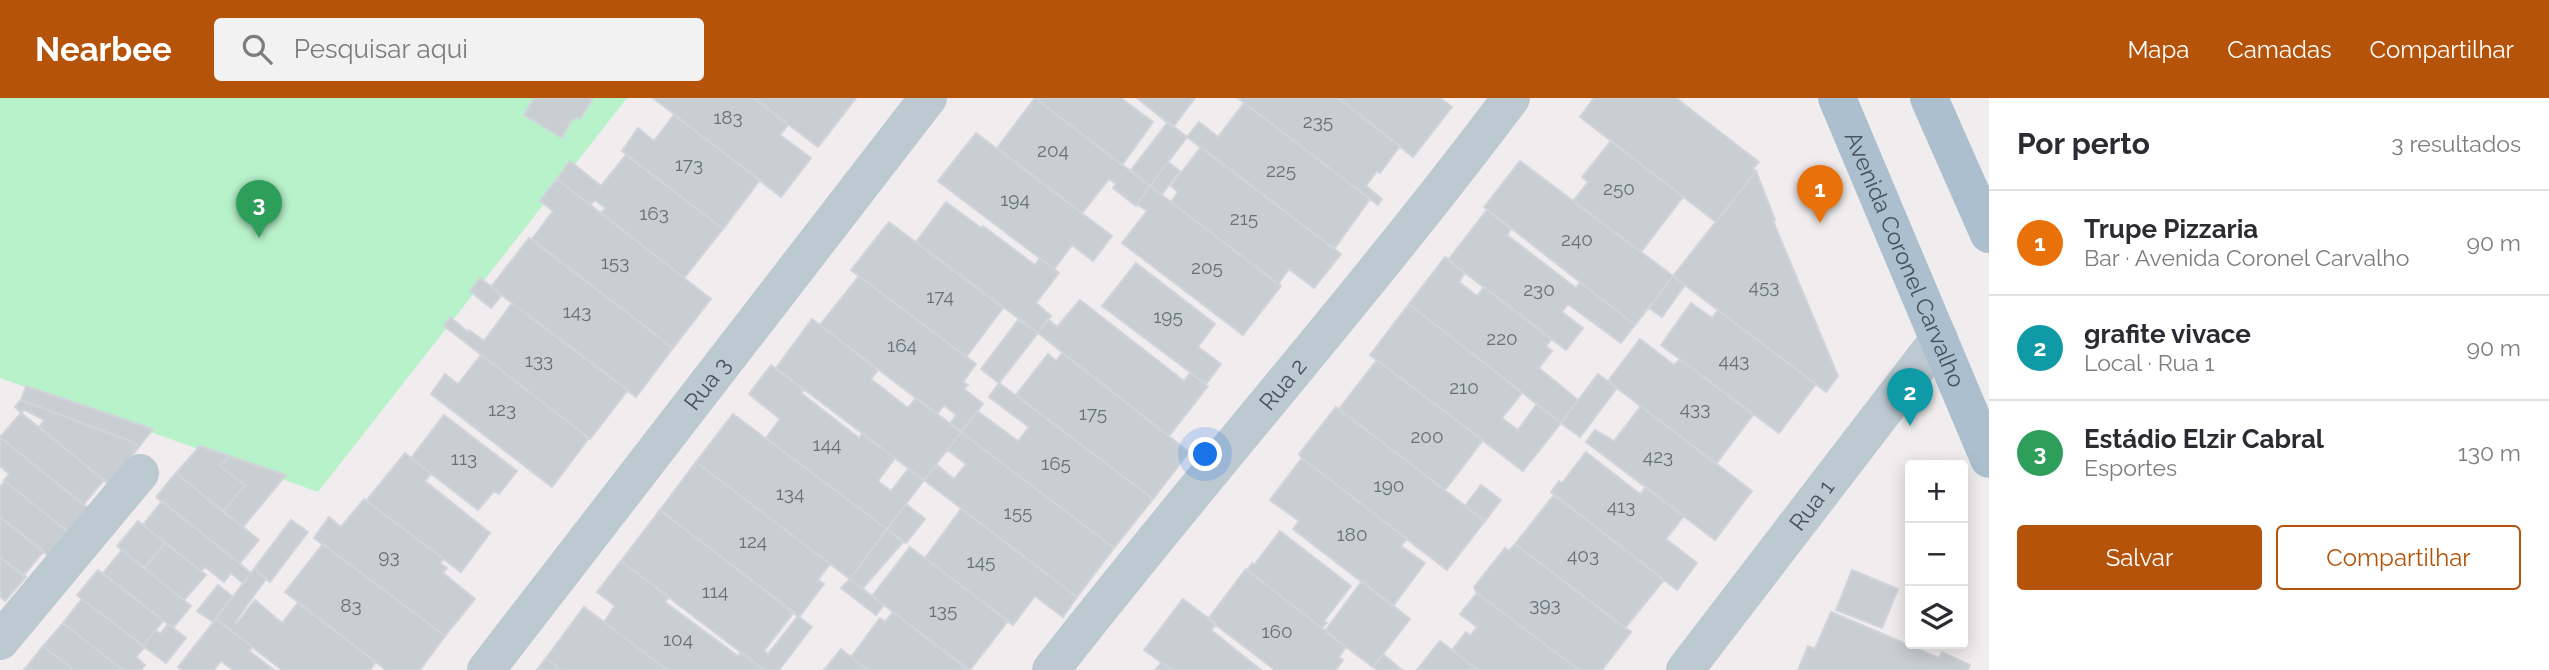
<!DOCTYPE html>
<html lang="pt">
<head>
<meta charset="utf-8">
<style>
	:root { --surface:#fff; --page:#f2f2f3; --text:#2b2b33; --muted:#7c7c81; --line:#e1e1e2; --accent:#b45309 }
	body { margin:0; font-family:Raleway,sans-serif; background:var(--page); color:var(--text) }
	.controls { position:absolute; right:21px; bottom:21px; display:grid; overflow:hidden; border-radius:7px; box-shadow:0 4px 18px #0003 }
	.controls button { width:63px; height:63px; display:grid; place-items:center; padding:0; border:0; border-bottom:2px solid var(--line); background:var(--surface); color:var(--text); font:35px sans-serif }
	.you { position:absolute; left:1206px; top:357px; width:24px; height:24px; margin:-18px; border:5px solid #fff; border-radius:50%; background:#1a73e8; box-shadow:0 0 0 10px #1a73e833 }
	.badge { display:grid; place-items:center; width:46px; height:46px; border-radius:50%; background:var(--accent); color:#fff; font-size:23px; font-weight:700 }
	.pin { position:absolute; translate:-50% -58px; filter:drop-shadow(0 2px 4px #0008) }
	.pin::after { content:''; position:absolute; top:37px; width:24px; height:21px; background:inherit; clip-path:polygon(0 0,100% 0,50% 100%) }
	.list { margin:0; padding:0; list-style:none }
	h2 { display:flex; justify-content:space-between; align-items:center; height:91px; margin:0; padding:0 28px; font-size:30px }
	h2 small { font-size:23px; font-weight:400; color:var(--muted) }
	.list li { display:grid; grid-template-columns:46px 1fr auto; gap:21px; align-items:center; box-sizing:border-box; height:105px; padding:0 28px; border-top:2px solid var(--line) }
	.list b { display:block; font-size:26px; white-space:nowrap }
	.list p { margin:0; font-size:23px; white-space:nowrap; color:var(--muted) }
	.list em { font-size:23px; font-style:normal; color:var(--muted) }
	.actions { display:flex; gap:14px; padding:21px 28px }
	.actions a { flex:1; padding:16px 0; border:2px solid var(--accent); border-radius:7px; text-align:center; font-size:24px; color:var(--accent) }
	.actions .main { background:var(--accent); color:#fff }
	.icon { flex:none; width:38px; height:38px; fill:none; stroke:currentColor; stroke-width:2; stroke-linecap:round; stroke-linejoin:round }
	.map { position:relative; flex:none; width:1989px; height:572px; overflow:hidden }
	header { display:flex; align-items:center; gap:42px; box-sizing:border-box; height:98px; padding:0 35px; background:var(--accent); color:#fff }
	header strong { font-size:33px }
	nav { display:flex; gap:38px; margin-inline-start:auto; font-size:24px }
	.search { width:490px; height:63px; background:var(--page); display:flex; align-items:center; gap:18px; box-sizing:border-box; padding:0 24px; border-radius:7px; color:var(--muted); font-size:26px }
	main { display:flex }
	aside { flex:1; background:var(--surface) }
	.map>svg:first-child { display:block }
	.green { fill:#b8f2cb }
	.building { fill:#c9ced3; stroke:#d1d4da; stroke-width:2 }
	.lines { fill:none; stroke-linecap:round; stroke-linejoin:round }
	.minor { stroke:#bdc9d1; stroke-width:38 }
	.major { stroke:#abbfcf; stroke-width:38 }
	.labels { text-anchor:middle; stroke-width:5; stroke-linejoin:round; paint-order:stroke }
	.number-label { font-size:19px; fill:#65727a }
	.street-label { font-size:23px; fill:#44535d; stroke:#fff }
</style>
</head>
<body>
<header>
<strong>Nearbee</strong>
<div class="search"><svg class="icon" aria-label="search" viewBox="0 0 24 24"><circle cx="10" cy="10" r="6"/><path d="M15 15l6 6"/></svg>Pesquisar aqui</div>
<nav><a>Mapa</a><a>Camadas</a><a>Compartilhar</a></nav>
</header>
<main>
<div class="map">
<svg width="1989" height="572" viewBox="0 0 1989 572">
	<rect width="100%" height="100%" fill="#f1edee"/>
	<path class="green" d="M0,0H627L318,394L0,280Z"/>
	<path class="building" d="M534,0H593L580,21L577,19L571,23L562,40L524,17Z
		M653,0H754L788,27L780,37L811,60L781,99Z
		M754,0H856L818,49Z
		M1035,0H1121L1153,24L1122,67Z
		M1035,0L1150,88L1136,108L1113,90L1116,86L1109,81L1082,115L997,50Z
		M1137,0H1195L1173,29Z
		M1238,0H1338L1400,48L1380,75L1377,73L1366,88L1382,101L1378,107Z
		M1338,0H1440L1452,9L1413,59Z
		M1594,0H1676L1759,64L1752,71L1756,73L1716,124L1580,19Z
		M1244,5L1370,101L1334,151L1187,39L1199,24L1218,39Z
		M674,17L760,82L723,131L622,53L638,30L654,43Z
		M1168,24L1187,39L1150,88L1131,72Z
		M976,35L1112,138L1093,163L1072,147L1054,171L938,83Z
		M1611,43L1683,99L1641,154L1573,103L1588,84L1582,79Z
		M1201,49L1341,156L1314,190L1289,171L1278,186L1171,104L1178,94L1171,88Z
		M626,57L723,131L684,180L601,115L605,110L595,102L590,107L557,81L570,63L601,88Z
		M1520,63L1673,178L1635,227L1484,109Z
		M1168,64L1180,73L1162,96L1150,88Z
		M1756,73L1775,122L1773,123L1838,278L1826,294L1673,178Z
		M557,81L711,201L673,250L532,141L553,113L540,103Z
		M1150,88L1281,188L1243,237L1122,145L1147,113L1137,106Z
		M946,104L981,130L983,128L1035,167L1040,160L1059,175L1036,205L1051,218L1038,235L916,144Z
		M1487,112L1511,131L1507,137L1576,190L1580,184L1635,227L1621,245L1568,206L1562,214L1583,230L1566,252L1448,162Z
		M889,124L1003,210L966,259L851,172Z
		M529,140L673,250L636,299L491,189Z
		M1445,159L1465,175L1459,184L1477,198L1484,189L1552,241L1546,248L1552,253L1539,270L1578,302L1561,325L1409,206Z
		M1136,165L1215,226L1198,249L1221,266L1206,286L1102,208Z
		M859,178L976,266L963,284L968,287L964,291L983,306L961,334L950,326L956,317L944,307L937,316L820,227Z
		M1673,178L1685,187L1662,219L1649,210Z
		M480,180L502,197L491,210L470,193Z
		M1080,202L1184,283L1190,275L1208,288L1169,338L1038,235L1048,221L1057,229Z
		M512,205L628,292L590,341L444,228L450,219L468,234L469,232L484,243Z
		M1691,205L1712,220L1718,212L1816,286L1779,335L1661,247Z
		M1409,206L1522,295L1502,320L1518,332L1537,306L1561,325L1523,373L1370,257Z
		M812,221L878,272L871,281L908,310L916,300L961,334L924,382L776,270Z
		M1018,222L1038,235L999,285L981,271Z
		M1640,241L1674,267L1680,261L1753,317L1716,366L1608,283Z
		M1062,255L1189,354L1153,401L1016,297L1048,256L1056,263Z
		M481,257L589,340L552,389L431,296L445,276L458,286Z
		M1377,262L1483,342L1445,392L1339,311Z
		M771,267L804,292L801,295L859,340L862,336L895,360L878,383L891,393L908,371L924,382L887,431L766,340L780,321L749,296Z
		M1598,276L1617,290L1580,339L1561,325Z
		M999,285L1153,401L1114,450L961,334L977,313L1018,343L1029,329L989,299Z
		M26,288L153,331L139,349L130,343L21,302Z
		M21,302L130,343L139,349L108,386L39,329L44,322L25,312L21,315L15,309Z
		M1641,308L1752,393L1715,442L1586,344L1595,332L1614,343Z
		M1336,309L1485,423L1447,472L1302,360L1299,356Z
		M21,315L104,382L83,407L0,339Z
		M733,316L887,431L850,481L696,364Z
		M444,317L517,373L499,396L494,393L478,412L411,360Z
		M961,334L1114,450L1077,499L924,382L937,367L954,381L966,366L948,352Z
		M0,339L88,410L68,434L4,382L9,376L0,368Z
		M200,348L229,358L220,368L245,387L223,414L176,375Z
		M1586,354L1640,396L1646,389L1684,418L1666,441L1697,465L1677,492L1551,394L1559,383L1562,385Z
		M405,355L431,376L425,383L490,435L461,474L366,403Z
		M229,358L286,377L243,429L223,414L245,387L220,368Z
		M1302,360L1407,441L1401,448L1425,465L1393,508L1293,431L1299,423L1270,402Z
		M696,364L830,466L818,482L824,486L799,519L660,412Z
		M176,375L259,442L240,465L156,399Z
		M5,383L68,434L48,458L0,419V389Z
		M1481,387L1501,402L1485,423L1465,408Z
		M1554,397L1664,482L1625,530L1515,446Z
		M364,401L444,461L440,465L447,470L443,475L475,501L445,538L314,440L329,419L341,429Z
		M162,403L251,475L243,485L231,475L224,484L205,469L201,473L143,427Z
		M906,406L925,421L906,445L887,431Z
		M961,411L1077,499L1063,519L1035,498L1013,527L925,460Z
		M660,412L794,514L764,553L768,556L798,518L812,529L779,572H764L621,463Z
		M0,419L44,453L23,478L0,459Z
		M291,422L308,434L270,484L254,471Z
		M138,423L165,445L144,470L117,448Z
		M887,431L903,444L862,491L850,481Z
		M1280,433L1351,488L1324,523L1327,525L1322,530L1247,472L1252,465L1254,467Z
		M165,445L206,477L184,502L144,470Z
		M323,446L445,538L420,572H386L285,494Z
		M1515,446L1631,534L1602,572H1579L1477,495L1474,489L1505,450L1509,453Z
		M910,449L1008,523L970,572L872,498Z
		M122,452L191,508L173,530L103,475Z
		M0,459L26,479L5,503L0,498Z
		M621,463L669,499L665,504L738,558L741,554L764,572H667L604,524L615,508L597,494Z
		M254,471L266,481L235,524L237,525L255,502L282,525L298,505L376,564L370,572H282L216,521Z
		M1246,471L1346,549L1339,559L1343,562L1336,572H1275L1208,521Z
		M98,472L163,523L143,548L77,497Z
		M1852,472L1898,491L1882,530L1836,512Z
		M850,481L884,507L876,517L841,490Z
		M1362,483L1410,521L1373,569L1325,533Z
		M218,487L232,498L213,524L197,513Z
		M1477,495L1579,572H1478L1452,552L1466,534L1470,538L1477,529L1460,516Z
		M82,501L145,549L136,559L145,567L141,572H123L63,525Z
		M1183,501L1216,526L1211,532L1261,572H1172L1144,552Z
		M584,509L604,524L667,572H561L546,560Z
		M893,514L935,547L968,572H868L851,559L880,520L885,524Z
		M1831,514L1939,560L1942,554L1970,567L1968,572H1798L1808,548L1815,551Z
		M216,521L253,549L249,553L274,572H233L221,563L214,572H182L178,569Z
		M63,525L123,572H74L43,548Z
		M168,526L186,540L166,565L143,548L156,532L160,536Z
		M1440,543L1452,552L1478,572H1417Z
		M43,548L74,572H24Z
		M841,551L851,559L868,572H824Z
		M1383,556L1402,572H1378L1373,569Z
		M546,560L561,572H537Z
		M1162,564L1172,572H1155Z"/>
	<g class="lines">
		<g class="minor">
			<path d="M0,543L140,375"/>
			<path id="s1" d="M486,572L928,0"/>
			<path id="s2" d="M1051,572C1201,379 1364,196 1511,0"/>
			<path id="s3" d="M1685,572L1939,241"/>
		</g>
		<g class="major">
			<path id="s4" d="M1837,0L1989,361"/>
			<path d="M1929,0L1989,136"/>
		</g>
	</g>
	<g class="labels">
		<g class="number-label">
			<text x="728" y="26">183</text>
			<text x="1318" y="30">235</text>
			<text x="1053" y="59">204</text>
			<text x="689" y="73">173</text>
			<text x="1281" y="79">225</text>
			<text x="1619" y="97">250</text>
			<text x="1015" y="108">194</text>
			<text x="654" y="122">163</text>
			<text x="1244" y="127">215</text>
			<text x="1577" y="148">240</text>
			<text x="615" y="171">153</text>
			<text x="1207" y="176">205</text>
			<text x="1764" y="195">453</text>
			<text x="1539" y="198">230</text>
			<text x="940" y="205">174</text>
			<text x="577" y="220">143</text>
			<text x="1168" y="225">195</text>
			<text x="1502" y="247">220</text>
			<text x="902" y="254">164</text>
			<text x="539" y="269">133</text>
			<text x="1734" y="269">443</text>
			<text x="1464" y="296">210</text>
			<text x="1695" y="317">433</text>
			<text x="502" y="318">123</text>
			<text x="1093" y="322">175</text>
			<text x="1427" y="345">200</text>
			<text x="827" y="353">144</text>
			<text x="1658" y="365">423</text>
			<text x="464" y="367">113</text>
			<text x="1056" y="372">165</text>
			<text x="1389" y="394">190</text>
			<text x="790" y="402">134</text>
			<text x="1621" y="415">413</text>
			<text x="1018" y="421">155</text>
			<text x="1352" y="443">180</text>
			<text x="753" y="450">124</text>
			<text x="1583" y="464">403</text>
			<text x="389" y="465">93</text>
			<text x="981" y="470">145</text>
			<text x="715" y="500">114</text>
			<text x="1545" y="513">393</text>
			<text x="351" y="514">83</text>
			<text x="943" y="519">135</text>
			<text x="1277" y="540">160</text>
			<text x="678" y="548">104</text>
		</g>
		<g class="street-label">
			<text dy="8" stroke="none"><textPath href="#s4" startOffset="175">Avenida Coronel Carvalho</textPath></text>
			<text dy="8" stroke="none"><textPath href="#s1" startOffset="362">Rua 3</textPath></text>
			<text dy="8" stroke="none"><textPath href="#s2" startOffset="368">Rua 2</textPath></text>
			<text dy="8" stroke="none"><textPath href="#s3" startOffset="208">Rua 1</textPath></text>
		</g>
	</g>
</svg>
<div class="controls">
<button>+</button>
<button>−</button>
<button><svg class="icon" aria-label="layers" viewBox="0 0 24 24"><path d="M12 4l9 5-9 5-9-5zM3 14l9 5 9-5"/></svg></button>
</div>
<div class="you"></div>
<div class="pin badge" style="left:1820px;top:125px;background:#e8710a">1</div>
<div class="pin badge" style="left:1910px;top:328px;background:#0f9aa8">2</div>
<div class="pin badge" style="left:259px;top:140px;background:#2e9e5b">3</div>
</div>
<aside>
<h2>Por perto<small>3 resultados</small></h2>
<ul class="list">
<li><span class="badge" style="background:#e8710a">1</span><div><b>Trupe Pizzaria</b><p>Bar · Avenida Coronel Carvalho</p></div><em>90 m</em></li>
<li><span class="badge" style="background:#0f9aa8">2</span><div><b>grafite vivace</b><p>Local · Rua 1</p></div><em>90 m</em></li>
<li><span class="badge" style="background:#2e9e5b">3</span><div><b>Estádio Elzir Cabral</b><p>Esportes</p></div><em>130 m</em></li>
</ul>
<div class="actions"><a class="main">Salvar</a><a>Compartilhar</a></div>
</aside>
</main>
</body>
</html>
